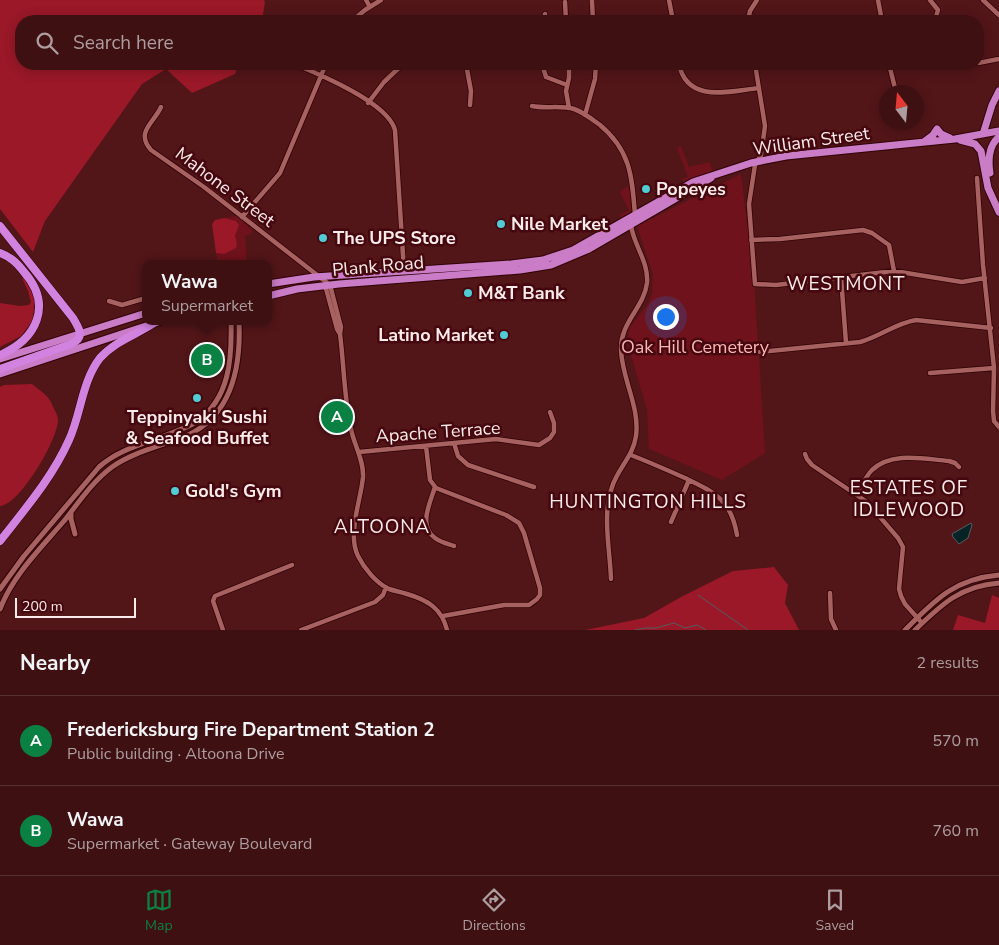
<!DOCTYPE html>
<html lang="en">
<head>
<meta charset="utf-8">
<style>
	:root { --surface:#3e1012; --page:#491e20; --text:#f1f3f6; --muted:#ad9d9f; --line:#573032; --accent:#0b8043 }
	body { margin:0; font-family:"Nunito Sans",sans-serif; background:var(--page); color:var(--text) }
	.compass { position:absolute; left:879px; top:85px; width:45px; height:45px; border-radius:50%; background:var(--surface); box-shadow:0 2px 12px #0003; rotate:344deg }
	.scale { position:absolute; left:15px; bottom:12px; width:121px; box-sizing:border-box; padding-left:5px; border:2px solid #fdeceb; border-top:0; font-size:14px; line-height:18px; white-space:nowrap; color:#fdeceb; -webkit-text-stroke:4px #46080f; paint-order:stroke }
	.you { position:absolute; left:665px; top:316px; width:18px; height:18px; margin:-12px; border:4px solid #fff; border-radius:50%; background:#1a73e8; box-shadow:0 0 0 8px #1a73e833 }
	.badge { display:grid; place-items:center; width:32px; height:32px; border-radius:50%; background:var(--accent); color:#fff; font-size:16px; font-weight:700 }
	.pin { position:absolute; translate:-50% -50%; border:2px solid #fff; box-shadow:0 1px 5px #0006 }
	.popup { position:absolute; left:142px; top:260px; width:130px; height:65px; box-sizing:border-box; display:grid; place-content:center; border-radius:10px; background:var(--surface); filter:drop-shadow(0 1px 4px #0005); font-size:16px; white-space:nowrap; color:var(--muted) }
	.popup b { font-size:19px; color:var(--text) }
	.popup::after { content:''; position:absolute; left:50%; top:100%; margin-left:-10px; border:10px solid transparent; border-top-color:var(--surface) }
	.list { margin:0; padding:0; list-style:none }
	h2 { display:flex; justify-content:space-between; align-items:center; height:65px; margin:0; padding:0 20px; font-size:21px }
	h2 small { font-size:16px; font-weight:400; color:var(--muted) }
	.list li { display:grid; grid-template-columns:32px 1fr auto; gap:15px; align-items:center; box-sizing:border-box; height:90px; padding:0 20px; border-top:1px solid var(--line) }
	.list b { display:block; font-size:19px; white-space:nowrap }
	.list p { margin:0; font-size:16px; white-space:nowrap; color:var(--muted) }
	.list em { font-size:16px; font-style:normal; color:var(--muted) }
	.icon { flex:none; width:28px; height:28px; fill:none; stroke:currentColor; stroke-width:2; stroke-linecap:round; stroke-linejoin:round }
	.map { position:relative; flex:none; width:999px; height:630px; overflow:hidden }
	.search { position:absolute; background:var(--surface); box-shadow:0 2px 12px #0003; left:15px; right:15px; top:15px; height:55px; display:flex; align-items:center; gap:12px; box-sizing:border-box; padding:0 18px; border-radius:20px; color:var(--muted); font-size:19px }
	.sheet { height:245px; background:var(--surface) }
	nav { display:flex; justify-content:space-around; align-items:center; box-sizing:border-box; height:70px; border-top:1px solid var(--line); background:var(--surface); font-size:14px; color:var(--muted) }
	nav a { display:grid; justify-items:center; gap:2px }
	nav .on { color:var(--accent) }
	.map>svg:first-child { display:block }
	.green { fill:#70121c }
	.forest { fill:#9a1828 }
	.water { fill:#082325; stroke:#525f60 }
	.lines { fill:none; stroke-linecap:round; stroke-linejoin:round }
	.stream { stroke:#525f60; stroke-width:1 }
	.minor-casing { stroke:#2f0306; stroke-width:6 }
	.tertiary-casing { stroke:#2f0306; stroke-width:7 }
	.trunk-casing { stroke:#2f0306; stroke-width:9 }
	.motorway-casing { stroke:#2f0306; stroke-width:9 }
	.minor { stroke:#a76160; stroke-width:4.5 }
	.tertiary { stroke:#a76160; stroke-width:5 }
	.trunk { stroke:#ca7cc6; stroke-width:7 }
	.motorway { stroke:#d282df; stroke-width:8 }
	.poi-dot { fill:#51ccd4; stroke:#46080f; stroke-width:2 }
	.labels { text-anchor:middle; stroke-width:5; stroke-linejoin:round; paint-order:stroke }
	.street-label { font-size:18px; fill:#fdeceb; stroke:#46080f }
	.poi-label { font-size:18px; font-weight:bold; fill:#fdeceb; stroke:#46080f; text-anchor:start }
	.park-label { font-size:18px; fill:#f8b6b4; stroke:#46080f }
	.neighbourhood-label { font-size:19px; letter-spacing:1px; fill:#fdeceb; stroke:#46080f }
</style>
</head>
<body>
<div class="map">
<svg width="999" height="630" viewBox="0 0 999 630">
	<rect width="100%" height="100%" fill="#521518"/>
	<path class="green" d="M681,146L689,167L710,162L712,171L685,184L682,179L688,177L677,148Z
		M741,174L754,280L765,453L722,480L649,449L647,410L627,341L630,327L648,304L652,294L653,274L637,226Z
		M626,187H628L630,189L631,212L622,219L620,215L629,210L620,192Z
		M237,216L253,231L251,234L245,236L247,264H218L216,253L224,254L236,248L237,243L235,236L239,225L236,221L225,218Z"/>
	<path class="forest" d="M0,0H264L265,2L262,21H21V64H238L235,74L192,93L166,69L142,84L45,221L33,252L0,209Z
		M225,218L236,221L239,225L235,236L237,243L236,248L224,254L216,253L212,224L215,220Z
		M25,277L35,296L33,320L21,336L0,347V303L20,306L29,305L31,302L28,291L22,278Z
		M32,384C43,393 49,395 54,409C56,412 58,417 58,420C58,439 20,505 0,506V387L4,385Z
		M774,567L788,585L785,603L799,630H585L644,618L681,597L733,571Z
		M992,595L999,598V630H953L958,615L985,623Z"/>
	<path class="water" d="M971,523L972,525L968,538L959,544L953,537L952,534Z"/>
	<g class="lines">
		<path class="stream" d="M698,595L748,630
			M635,630L646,628H656L674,623L685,628L697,625L706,630"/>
		<g class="minor-casing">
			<path id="minor" d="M366,0L370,7
				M669,0L673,21
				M878,0L882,21
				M930,0L938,10L936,17L932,21
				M983,0L999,15
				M592,1L593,21
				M565,2L566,21
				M352,21L365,10L381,0
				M543,21L545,14
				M748,21L750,11L757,0
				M978,63L999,59
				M294,64C319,74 388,103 395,130L404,271
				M466,64L471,91L470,105
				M542,64L546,77L567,85
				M569,64V78L566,91L569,108
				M679,64C687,104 730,91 759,88
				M755,64L765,126L761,155L755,165L749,204L755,284L776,285L894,271L962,282L985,278
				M889,64L896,92
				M368,103L384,82L403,64
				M532,106C545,109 560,105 574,109C583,112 592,119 600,125C631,151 632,177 635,215
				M161,107C154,123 135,132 151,150L204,187L330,285L341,327L340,334C344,365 344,398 351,429C354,445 364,460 363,477C361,500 347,534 358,556C364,568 376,583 389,589C395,591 401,592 407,594C428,600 442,609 447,630
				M585,115L595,79L596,64
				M977,178L983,265L994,368L993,411L994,421L999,427
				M242,217L280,173L326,64
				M751,240L780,239L863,230L872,233L889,245L894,271
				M841,277L846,343
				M325,285L337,329L340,334
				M109,301L122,305L146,298
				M760,352L860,342C879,337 896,323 916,320L991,328
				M930,373L994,368
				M454,443L458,456L468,465L534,487
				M426,446L430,480L436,488L506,515L519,523L524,533L540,588V595L537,599L529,605H504L443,616
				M359,452L496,439L539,445L550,438L554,432V423L550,412
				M805,454L807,459L812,465L867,502L898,538L903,547L899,589L901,596L905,604L922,623
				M631,455C649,462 667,470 685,478C714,492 731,499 737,535
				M435,487C430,503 418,526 435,538C440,542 448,544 454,546
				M857,493C862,486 866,476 872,470C892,451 924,459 949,461L955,463L959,467
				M671,522L689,480
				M611,579C610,550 602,515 612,487C618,468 633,457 636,436C640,407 622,379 621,350C620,322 644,308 647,283C649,262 633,244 631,225
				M830,593L831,619L836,630
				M223,630L213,601L215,596L292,565
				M301,630L375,602L383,595L386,587"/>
		</g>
		<g class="tertiary-casing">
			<path id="tertiary" d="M71,512V519L75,534
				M0,589L24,556L99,467C115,453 133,447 153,440C168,434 183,430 196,422C230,399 232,358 231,321
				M0,609C13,575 41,548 64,521C79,502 93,481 112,467C135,451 163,446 188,435C233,414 241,365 239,321
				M905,630C935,600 954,579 999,575
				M915,630C941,605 960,586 999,583"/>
		</g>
		<g class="trunk-casing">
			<path id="trunk" d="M983,134L992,105L999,91
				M960,140L975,144L981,151L988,188L999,212
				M925,141L933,135L937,129L941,134L950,138
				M990,173C988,160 988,146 999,137
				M268,284L314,277L511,264L543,260L573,250L693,182L751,163L786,156L955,139L999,131
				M268,296L297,289L339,284L520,270L551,265L589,249L711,178
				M0,359L146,313
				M0,374L161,321"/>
		</g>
		<g class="motorway-casing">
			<path id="motorway" d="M0,226L73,318C79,329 86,337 71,344L0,369
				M0,253C11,257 17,263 24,272C53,305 37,339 0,355
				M0,541C25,509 52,478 69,440C81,414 82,381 100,358C115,341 136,335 154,323"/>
		</g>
		<use href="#minor" class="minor"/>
		<use href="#tertiary" class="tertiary"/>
		<use href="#trunk" class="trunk"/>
		<use href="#motorway" class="motorway"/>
	</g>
	<g class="poi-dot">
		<circle cx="646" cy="189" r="5"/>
		<circle cx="501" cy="224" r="5"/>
		<circle cx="323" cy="238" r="5"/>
		<circle cx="468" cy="293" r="5"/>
		<circle cx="504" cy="335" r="5"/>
		<circle cx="197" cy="398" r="5"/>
		<circle cx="175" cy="491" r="5"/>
	</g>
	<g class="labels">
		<g class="street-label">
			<text transform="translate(811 141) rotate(-8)" y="6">William Street</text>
			<text transform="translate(225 187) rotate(37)" y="6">Mahone Street</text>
			<text transform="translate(378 266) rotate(-5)" y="6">Plank Road</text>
			<text transform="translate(438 432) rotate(-4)" y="6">Apache Terrace</text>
		</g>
		<g class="poi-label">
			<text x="656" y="195">Popeyes</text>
			<text x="511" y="230">Nile Market</text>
			<text x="333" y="244">The UPS Store</text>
			<text x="478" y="299">M&amp;T Bank</text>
			<text x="494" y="341" text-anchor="end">Latino Market</text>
			<text x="197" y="423" text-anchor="middle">Teppinyaki Sushi<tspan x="197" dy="21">&amp; Seafood Buffet</tspan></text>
			<text x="185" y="497">Gold's Gym</text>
		</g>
		<g class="park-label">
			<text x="695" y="353">Oak Hill Cemetery</text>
		</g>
		<g class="neighbourhood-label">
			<text x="846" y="290">WESTMONT</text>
			<text x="909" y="494">ESTATES OF<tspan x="909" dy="22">IDLEWOOD</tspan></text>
			<text x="648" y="508">HUNTINGTON HILLS</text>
			<text x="382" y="533">ALTOONA</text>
		</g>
	</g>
</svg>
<svg class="compass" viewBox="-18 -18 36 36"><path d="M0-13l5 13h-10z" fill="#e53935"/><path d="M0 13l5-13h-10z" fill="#ad9d9f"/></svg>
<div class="scale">200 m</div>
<div class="you"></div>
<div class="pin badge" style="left:337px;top:417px">A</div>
<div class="pin badge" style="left:207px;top:360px">B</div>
<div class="popup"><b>Wawa</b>Supermarket</div>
<div class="search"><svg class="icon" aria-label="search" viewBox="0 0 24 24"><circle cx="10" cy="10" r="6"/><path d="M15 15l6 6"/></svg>Search here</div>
</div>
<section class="sheet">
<h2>Nearby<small>2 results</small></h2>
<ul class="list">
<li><span class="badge">A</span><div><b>Fredericksburg Fire Department Station 2</b><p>Public building · Altoona Drive</p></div><em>570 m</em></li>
<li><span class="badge">B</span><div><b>Wawa</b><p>Supermarket · Gateway Boulevard</p></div><em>760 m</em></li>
</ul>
</section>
<nav>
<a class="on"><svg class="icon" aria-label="map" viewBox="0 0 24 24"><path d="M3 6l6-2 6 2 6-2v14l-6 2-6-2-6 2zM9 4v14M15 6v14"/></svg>Map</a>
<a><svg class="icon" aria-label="directions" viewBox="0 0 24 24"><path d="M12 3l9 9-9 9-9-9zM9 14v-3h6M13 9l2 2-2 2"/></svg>Directions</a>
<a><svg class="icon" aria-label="saved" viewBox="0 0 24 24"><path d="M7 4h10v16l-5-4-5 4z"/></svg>Saved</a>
</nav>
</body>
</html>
